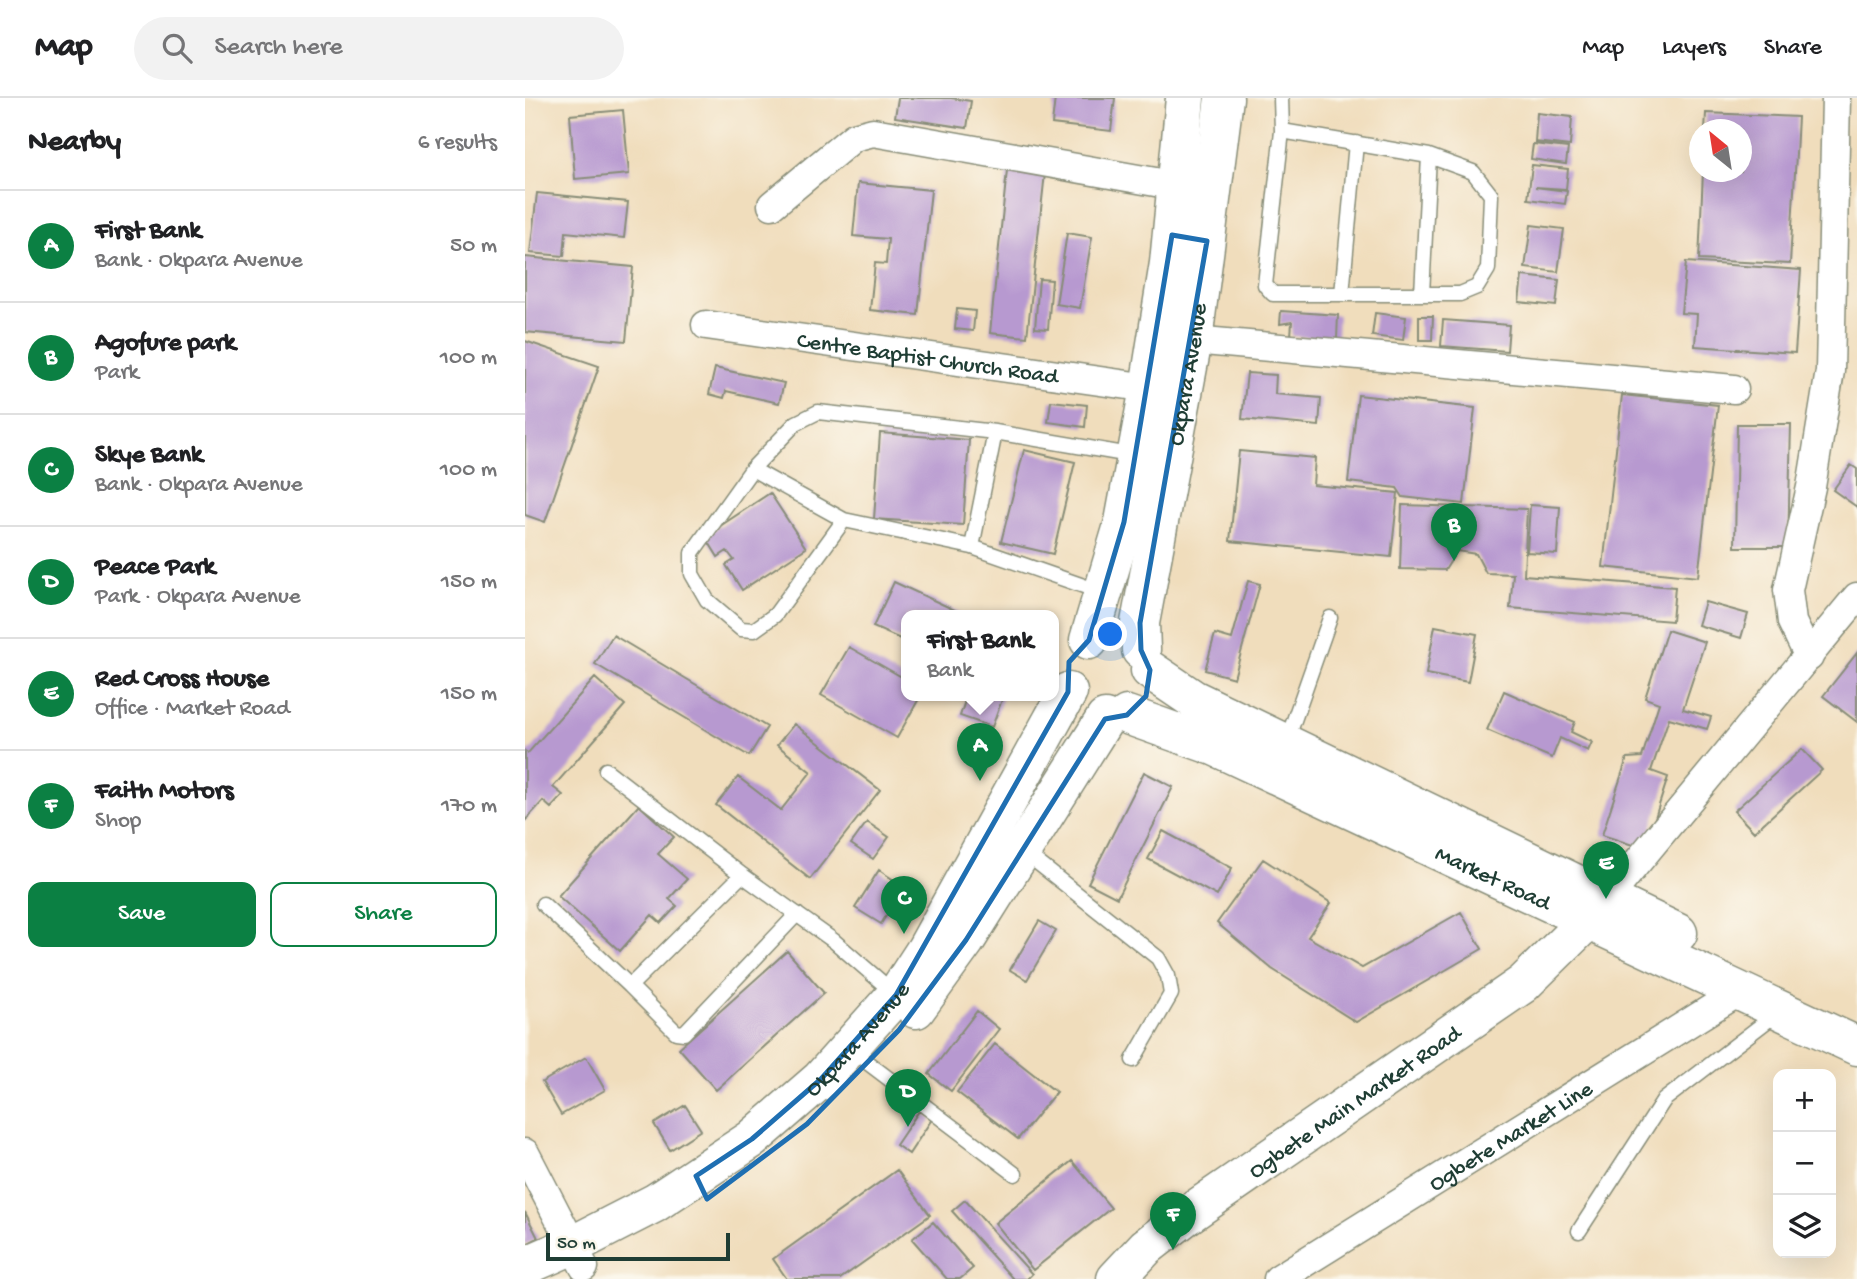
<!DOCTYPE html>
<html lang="en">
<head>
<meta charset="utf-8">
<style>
	:root { --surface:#fff; --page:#f2f2f2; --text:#202124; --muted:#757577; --line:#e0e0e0; --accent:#0b8043 }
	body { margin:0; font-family:"Gochi Hand",sans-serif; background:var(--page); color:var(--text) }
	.controls { position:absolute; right:21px; bottom:21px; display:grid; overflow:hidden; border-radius:14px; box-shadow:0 7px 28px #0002 }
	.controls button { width:63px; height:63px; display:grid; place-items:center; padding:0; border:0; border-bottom:2px solid var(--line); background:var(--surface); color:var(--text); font:35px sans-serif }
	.compass { position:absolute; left:1164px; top:21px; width:63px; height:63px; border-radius:50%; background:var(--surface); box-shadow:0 7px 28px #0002; rotate:330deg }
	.scale { position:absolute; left:21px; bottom:18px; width:184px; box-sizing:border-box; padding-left:7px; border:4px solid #1f3d34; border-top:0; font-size:19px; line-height:24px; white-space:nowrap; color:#1f3d34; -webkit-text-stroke:5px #fbf7ec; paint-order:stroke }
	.you { position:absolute; left:586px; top:537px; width:24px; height:24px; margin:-18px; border:5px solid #fff; border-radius:50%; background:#1a73e8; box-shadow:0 0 0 10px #1a73e833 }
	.badge { display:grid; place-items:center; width:46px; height:46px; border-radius:50%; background:var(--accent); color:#fff; font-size:23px; font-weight:700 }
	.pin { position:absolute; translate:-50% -58px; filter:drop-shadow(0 2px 4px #0008) }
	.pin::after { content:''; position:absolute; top:37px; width:24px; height:21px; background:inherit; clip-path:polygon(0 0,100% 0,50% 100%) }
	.popup { position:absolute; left:376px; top:512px; width:158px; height:91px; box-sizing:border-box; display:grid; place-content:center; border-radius:14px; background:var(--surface); filter:drop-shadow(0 2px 5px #0005); font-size:23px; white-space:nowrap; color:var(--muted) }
	.popup b { font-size:26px; color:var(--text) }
	.popup::after { content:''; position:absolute; left:50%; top:100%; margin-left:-14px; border:14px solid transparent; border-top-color:var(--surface) }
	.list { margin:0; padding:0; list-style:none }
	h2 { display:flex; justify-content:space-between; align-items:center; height:91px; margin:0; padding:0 28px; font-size:30px }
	h2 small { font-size:23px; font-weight:400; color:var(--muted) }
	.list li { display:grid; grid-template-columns:46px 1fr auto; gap:21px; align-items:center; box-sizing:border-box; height:112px; padding:0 28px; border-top:2px solid var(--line) }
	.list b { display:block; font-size:26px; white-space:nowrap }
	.list p { margin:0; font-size:23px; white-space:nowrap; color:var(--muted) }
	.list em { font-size:23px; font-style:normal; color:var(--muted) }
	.actions { display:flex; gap:14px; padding:21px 28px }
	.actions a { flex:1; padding:16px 0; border:2px solid var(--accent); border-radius:14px; text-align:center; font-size:24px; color:var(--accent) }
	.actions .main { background:var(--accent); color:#fff }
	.icon { flex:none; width:38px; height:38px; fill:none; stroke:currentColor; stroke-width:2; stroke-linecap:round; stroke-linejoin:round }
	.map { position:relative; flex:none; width:1332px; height:1181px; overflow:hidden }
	header { display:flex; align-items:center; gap:42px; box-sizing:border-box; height:98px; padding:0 35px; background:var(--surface); border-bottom:2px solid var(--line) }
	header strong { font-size:33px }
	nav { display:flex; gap:38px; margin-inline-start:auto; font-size:24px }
	.search { width:490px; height:63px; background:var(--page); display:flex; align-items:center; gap:18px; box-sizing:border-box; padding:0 24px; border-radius:38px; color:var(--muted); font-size:26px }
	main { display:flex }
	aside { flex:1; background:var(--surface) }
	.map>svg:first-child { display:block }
	.building { fill:#b799d0 }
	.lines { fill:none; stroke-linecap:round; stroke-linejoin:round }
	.lane-casing { stroke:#888d78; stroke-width:17 }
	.street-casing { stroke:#888d78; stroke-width:31 }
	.secondary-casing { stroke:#888d78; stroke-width:41 }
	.primary-casing { stroke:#888d78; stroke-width:41 }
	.lane { stroke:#fff; stroke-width:14 }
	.street { stroke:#fff; stroke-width:28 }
	.secondary { stroke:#fff; stroke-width:38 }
	.primary { stroke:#fff; stroke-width:38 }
	.marked { fill:none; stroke:#1f6fb2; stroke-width:5; stroke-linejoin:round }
	.labels { text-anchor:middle; stroke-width:5; stroke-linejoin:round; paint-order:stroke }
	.street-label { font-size:23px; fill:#1f3d34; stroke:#fbf7ec }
</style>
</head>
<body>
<header>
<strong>Map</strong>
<div class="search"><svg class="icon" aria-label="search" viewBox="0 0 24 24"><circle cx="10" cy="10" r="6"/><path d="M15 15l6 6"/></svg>Search here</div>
<nav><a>Map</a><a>Layers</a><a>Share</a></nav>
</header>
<main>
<aside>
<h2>Nearby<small>6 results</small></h2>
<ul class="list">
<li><span class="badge">A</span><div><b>First Bank</b><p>Bank · Okpara Avenue</p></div><em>50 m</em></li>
<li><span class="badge">B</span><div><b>Agofure park</b><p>Park</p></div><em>100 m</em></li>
<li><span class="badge">C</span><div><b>Skye Bank</b><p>Bank · Okpara Avenue</p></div><em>100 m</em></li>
<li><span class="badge">D</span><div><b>Peace Park</b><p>Park · Okpara Avenue</p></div><em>150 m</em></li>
<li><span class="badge">E</span><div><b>Red Cross House</b><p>Office · Market Road</p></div><em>150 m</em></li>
<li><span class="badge">F</span><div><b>Faith Motors</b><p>Shop</p></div><em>170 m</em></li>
</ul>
<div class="actions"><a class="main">Save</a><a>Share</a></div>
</aside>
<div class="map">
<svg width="1332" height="1181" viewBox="0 0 1332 1181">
	<rect width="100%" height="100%" fill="#fbf7ec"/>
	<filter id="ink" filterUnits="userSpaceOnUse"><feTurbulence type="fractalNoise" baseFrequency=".0143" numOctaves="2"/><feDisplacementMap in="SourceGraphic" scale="14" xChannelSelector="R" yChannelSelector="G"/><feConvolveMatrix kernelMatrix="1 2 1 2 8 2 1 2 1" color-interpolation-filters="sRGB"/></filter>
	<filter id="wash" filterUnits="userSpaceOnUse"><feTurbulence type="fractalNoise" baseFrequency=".00686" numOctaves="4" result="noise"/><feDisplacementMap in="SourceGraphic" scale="28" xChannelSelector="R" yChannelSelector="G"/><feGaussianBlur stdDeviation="1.57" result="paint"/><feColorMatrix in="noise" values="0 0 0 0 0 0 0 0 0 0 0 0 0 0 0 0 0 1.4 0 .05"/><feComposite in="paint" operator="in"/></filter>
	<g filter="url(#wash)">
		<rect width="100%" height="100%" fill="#f0ddbc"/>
		<g id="blocks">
			<path class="building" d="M373,0H426L446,3L442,30L370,19Z
				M530,0H590L586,33L527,26Z
				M98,12L104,76L50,81L45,17Z
				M1012,15L1047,19L1045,48L1010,44Z
				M1181,15L1273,19L1265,166L1174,162L1178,74H1216V32H1180Z
				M1008,46L1043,50L1041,66L1006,61Z
				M1007,67L1043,71L1041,91L1010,89L1042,93L1040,106L1003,101Z
				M482,72L520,75L502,239L465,235Z
				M333,85L406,92L393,217L345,212L350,165L361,166L363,141L328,138Z
				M12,95L103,104L99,140L41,134L39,158L5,155Z
				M1006,127L1039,131L1033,174L1000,170Z
				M542,135L567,139L555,210L531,206Z
				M0,159L108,169L101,243L0,234Z
				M1161,164L1276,172L1270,255L1170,248L1172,216L1156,215Z
				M997,178L1034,182L1031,208L994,204Z
				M514,181L527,182L523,231L510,230Z
				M432,211L450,213L448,233L430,231Z
				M756,213L813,217L812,241L766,238L767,224L755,226Z
				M850,215L881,219L878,242L847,238Z
				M894,218H908L907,242H894Z
				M918,222L984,227L982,253L916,248Z
				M0,243L74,268L20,424L0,417Z
				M190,270L259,285L254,305L201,293L199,300L184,296Z
				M722,275L751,277L750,296L796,300L794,328L717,321Z
				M833,297L950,310L939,406L878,399L872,390L823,384Z
				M1097,297L1193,307L1173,479L1078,469Z
				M526,303L562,307L560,329L523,324Z
				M1212,326H1266L1263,449H1210Z
				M355,335L444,342L438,427L349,421Z
				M499,352L550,364L528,456L476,444Z
				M714,353L790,360L788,387L873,395L866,459L705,443Z
				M1326,367L1332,371V409L1308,392Z
				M245,395L281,450L217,492L201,467L209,462L202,453L193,459L180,438Z
				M877,407L1002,411L999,477L1150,489L1147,523L985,510L988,476L961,475L951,456L932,453L920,472L875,471Z
				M1005,407L1035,409L1032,456L1002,454Z
				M723,483L735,486L709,580L680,572L690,536L707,541Z
				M369,484L434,514L432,517H382V544L348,529Z
				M1180,504L1223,516L1216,540L1173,527Z
				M910,528L952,536L943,584L901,576Z
				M1142,532L1180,544L1158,611L1186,619L1182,631L1144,620L1126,673L1143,679L1120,751L1077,737L1102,660L1117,659L1134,605L1120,600Z
				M88,537L242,629L224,658L70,566Z
				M324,549L382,582V597H396L372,640L296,597Z
				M1332,555V624L1298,598Z
				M70,580L100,607L28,689L38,697L26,710L18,703L0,723V653L3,655Z
				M979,593L1050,624L1046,634L1067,644L1063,653L1035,640L1027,660L962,632Z
				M442,597H471L478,599L467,629L435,618Z
				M269,626L355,692L285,781L191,707L213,679L256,712L286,674L252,647Z
				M1277,651L1297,672L1229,734L1209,713Z
				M619,674L648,689L592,800L563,785Z
				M114,707L149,739L133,756L162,781L144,801L152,808L136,825L127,817L95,853L33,798Z
				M342,724L364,739L348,761L326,746Z
				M638,733L707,770L692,798L623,761Z
				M738,761L806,805L783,839L837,870L936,814L957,851L831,924L747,871L692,825Z
				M354,772L379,789L356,826L330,810Z
				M514,823L531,833L502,882L485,872Z
				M262,853L299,895L191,992L154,950Z
				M452,913L474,931L426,993L404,976Z
				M470,946L531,994L493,1041L432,994Z
				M61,959L80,992L36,1017L17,984Z
				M160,1007L176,1032L145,1052L129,1026Z
				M394,1013L407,1021L384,1056L371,1047Z
				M547,1063L586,1110L508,1172L470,1125Z
				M372,1072L405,1117L315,1181H262L248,1161Z
				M440,1102L507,1176L502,1181H488L427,1113Z
				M0,1114L13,1140L0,1147Z
				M408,1124L448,1170L435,1181H422L387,1141Z"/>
		</g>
	</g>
	<g filter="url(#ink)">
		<use href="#blocks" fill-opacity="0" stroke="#888d78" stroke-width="2"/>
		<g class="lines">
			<g class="lane-casing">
				<path id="lane" d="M756,0L757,33L740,187L748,196H935L952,189L963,171L966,97L948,74L904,58L757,33
					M817,196L831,45
					M897,196L904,58
					M227,371L319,422L447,449L576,494
					M319,422L250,517L229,532L216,531L182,502L167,476V455L227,371L271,325L293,314L470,334L611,358
					M447,449L470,334
					M761,645L805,520
					M81,672L217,777L309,843L370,896
					M498,753L633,860L643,878L646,896L608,962
					M18,806L105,888L217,777
					M105,888L151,934L159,935L272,816
					M343,965L490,1076
					M1054,1133L1139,1002L1251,916"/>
			</g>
			<g class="street-casing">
				<g id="street">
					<path d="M247,107L329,39L348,34L653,88"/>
					<path id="s1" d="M181,227L624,290"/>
					<path d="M668,242L1209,291"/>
					<path d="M1284,559L1267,524L1263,492L1286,389L1305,273L1311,0"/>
					<path d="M1081,802L1332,499"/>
					<path d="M0,1055L59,1169"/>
					<path id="s2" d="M753,1181L1215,893"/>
				</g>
			</g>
			<g class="secondary-casing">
				<g id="secondary">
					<path id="s3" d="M591,1181L621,1149L661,1118L998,886L1062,823"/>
				</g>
			</g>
			<g class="primary-casing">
				<g id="primary">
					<path d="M564,542L599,424L624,290L644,165L660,0"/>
					<path id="s4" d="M616,552L615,525L668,242L699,0"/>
					<path d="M625,572L668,601L1153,835"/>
					<path id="s5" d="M602,617L689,648L1332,948"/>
					<path d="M391,911L441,842L580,621"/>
					<path id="s6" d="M0,1168L48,1147L130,1105L227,1041L296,981L371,897L401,851L543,594"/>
				</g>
			</g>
			<use href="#lane" class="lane"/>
			<use href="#street" class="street"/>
			<use href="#secondary" class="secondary"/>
			<use href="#primary" class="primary"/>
		</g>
	</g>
	<path class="marked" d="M647,137L682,143L615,525L616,552L625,572L621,598L602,617L580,621L441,842L374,932L282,1026L182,1101L171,1078L227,1041L296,981L371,897L543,594L544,564L564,542L599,424Z"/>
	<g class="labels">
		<g class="street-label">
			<text dy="8" stroke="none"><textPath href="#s1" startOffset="224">Centre Baptist Church Road</textPath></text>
			<text dy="8" stroke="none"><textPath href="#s4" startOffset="280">Okpara Avenue</textPath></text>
			<text dy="8" stroke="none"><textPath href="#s5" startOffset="401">Market Road</textPath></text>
			<text dy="8" stroke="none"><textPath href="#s6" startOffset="406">Okpara Avenue</textPath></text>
			<text dy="8" stroke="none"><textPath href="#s3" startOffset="298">Ogbete Main Market Road</textPath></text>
			<text dy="8" stroke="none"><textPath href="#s2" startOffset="273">Ogbete Market Line</textPath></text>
		</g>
	</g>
</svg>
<div class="controls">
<button>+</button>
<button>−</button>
<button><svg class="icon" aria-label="layers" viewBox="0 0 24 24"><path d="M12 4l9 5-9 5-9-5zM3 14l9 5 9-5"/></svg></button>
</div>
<svg class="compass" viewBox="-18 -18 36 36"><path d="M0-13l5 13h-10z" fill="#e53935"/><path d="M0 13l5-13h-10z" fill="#757577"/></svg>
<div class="scale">50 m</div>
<div class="you"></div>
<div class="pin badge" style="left:455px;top:683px">A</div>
<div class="popup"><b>First Bank</b>Bank</div>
<div class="pin badge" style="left:929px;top:463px">B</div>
<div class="pin badge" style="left:379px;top:836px">C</div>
<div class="pin badge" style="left:383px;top:1029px">D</div>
<div class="pin badge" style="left:1081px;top:801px">E</div>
<div class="pin badge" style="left:648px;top:1152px">F</div>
</div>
</main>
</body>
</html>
